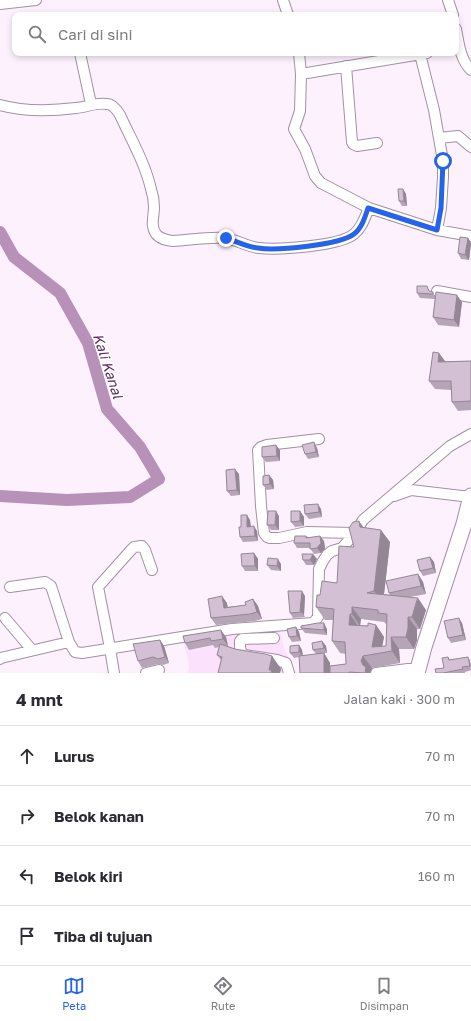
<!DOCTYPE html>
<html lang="id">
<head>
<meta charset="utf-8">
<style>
	:root { --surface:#fff; --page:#f2f2f3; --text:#2b2b33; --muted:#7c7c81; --line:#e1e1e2; --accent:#2563eb }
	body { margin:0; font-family:"Golos Text",sans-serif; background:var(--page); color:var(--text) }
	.stop { position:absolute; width:12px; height:12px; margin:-9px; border:3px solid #2563eb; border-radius:50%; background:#fff }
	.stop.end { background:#2563eb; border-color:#fff; box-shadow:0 1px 4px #0008 }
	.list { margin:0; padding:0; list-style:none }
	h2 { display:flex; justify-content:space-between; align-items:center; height:52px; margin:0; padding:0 16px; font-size:17px }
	h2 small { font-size:13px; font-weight:400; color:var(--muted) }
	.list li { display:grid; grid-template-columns:26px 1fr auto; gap:12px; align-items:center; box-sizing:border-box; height:60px; padding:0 16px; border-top:1px solid var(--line) }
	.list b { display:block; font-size:15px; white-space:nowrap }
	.list em { font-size:13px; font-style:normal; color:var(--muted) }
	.icon { flex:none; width:22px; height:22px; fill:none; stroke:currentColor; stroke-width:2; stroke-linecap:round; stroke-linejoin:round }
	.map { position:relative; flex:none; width:471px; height:673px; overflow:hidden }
	.search { position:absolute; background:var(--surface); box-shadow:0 2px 6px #0003; left:12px; right:12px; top:12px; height:44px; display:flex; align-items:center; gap:10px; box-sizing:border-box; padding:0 14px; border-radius:8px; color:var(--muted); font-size:15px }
	.sheet { height:292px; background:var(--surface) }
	nav { display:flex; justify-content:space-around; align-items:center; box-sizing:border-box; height:56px; border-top:1px solid var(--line); background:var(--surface); font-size:11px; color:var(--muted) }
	nav a { display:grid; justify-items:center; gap:2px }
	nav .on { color:var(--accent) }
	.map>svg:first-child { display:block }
	.built { fill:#fce1fd }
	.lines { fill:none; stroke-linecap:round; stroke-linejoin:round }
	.river { stroke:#b891b9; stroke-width:12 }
	.minor-casing { stroke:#a390a3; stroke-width:12 }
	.highway-casing { stroke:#a390a3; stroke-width:17 }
	.minor { stroke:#fff; stroke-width:10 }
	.highway { stroke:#fff; stroke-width:15 }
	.wall { fill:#b6a5b7; fill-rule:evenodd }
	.shaded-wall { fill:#948695 }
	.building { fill:#d4c0d5; stroke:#948695; fill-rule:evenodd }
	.route { stroke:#2563eb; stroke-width:5 }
	.labels { text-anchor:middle; stroke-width:3; stroke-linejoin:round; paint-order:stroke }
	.water-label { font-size:14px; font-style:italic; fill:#5b2a5e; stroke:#fff }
</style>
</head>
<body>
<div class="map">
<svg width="471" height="673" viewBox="0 0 471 673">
	<rect width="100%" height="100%" fill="#fef1fe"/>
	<path class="built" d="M195,628L245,634L279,628L285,650L294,671L300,673H187L189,669L188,659L182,637Z"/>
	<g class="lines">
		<path class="river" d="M0,232L14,257L60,293L88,343L107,409L140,447L159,479L130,497L67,500L0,496"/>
		<g class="minor-casing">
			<path id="minor" d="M283,0L288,15
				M448,0L453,15
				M0,4L36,0
				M456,29C459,44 460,59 471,70
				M80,53L91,104
				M299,53L301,74L427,53
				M420,54L434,110L443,161V177L441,208L437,230
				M346,66L352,142L353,144L357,146L377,143
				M301,74L300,111L294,129L305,149L315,176L321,183L369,208
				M0,105C25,112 51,111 76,108C87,107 96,102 107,104C113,104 117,110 120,115C131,139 145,163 151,189C153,195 154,201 154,207C154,217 150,225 156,234C160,239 166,240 173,241C190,240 207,237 224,238C236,239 247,247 259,248C279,250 340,246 354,234C362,228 365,217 369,208L437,230L471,236
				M439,138L458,136L471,147
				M437,291L471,297
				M319,439L267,445L261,447L258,450L261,506L264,533L267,537L270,538H279L307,532L355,533
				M394,496L411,490L471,497
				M10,587L45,582L51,586L69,642
				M5,618L32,650
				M274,638L242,639L240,641C240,647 239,652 245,655L277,660L286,663L289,673
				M0,659L1,658L69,642L75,652L82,653L232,629L313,623L318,617L319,569L323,561L327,555L332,551L342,548L355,533L363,520L450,446L471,434
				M114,673L110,648L98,587L131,550L134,547L142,546L145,550L152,570
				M146,673L159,670
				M376,673L408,669H418"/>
		</g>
		<g class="highway-casing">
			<path id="highway" d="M417,673L424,647L464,524L471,496"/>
		</g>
		<use href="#minor" class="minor"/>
		<use href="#highway" class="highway"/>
	</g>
	<path class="wall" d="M403,189L406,194L407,206H402L399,201Z
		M468,238L471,243L469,260L461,259L458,253Z
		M431,291L433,292L435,296L462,302L459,327L438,325L433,317L435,299L420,298L417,293Z
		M445,361H471V410L458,411L452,402L451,390L435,389L429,381Z
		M317,448L319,457L308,459L305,454Z
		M280,450V461L266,462L262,457Z
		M239,474L240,495L231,496L227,491Z
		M269,475L273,480L274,489L267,490L263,485Z
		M321,509L322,517L309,519L305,514Z
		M300,511L304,517V526L295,527L291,522Z
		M279,516V530H271L267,525Z
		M250,520L251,527L257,531L258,541L243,542L240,537L241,527Z
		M359,521L364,528L390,542L384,594L390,595L389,593L418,574L423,582L426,594L410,597L426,610L420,629H417V640L414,649H399L400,663L372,668L370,673H300L299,657L294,658L290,653L299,645L302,650L303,656L316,654L313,650L322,641L326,646L327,653H324L330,663V666L346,664V654L340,653L332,641L333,620H325L316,607L320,595L337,583L354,547ZM361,619L384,622L387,625L386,646H382L384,637L376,625L360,626Z
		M306,536L308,537L324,541L325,549L321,553L314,554L310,548H297L294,543Z
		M254,553L258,559V571H245L242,566Z
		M430,557L434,562L436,573L423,576L420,571Z
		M317,559L314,565H306L303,560Z
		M281,564V571L271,570L267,565Z
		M305,596L304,615L305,617L293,618L290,613Z
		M253,599L258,606L262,619L255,621L216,625L211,618L227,603V607L246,605Z
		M462,623L466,640L451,643L448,638Z
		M296,627L299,632L301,641L292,642L289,637Z
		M301,628L327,629V635L305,633Z
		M183,636L226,637L228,646H226L235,649L272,656L281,669L280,673H218L221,660L217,655L219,647L215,648L213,645L189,650L185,643Z
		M160,640L164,646L169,663L163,665L158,664L142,668L138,661Z
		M448,657L450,660L470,661L471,670L465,672V673H436L444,668Z"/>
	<path class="shaded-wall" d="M403,189L406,194L407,206L404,201Z
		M468,238L471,243L469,260L465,255Z
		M457,295L462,302L459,327L454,320Z
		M439,353L445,361L444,370L438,362Z
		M314,442L317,448L319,457L316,452Z
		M276,445L280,450V461L277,456Z
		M235,469L239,474L240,495L237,490Z
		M269,475L273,480L274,489L270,484Z
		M318,504L321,509L322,517L319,512Z
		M276,511L279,516V530L275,525Z
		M300,511L304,517V526L300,521Z
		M247,515L250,520L251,531L247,527Z
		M359,521L367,533L360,527Z
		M254,526L257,531L258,541L255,536Z
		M381,530L390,542L383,603L374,591Z
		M320,536L324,541L325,549L321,553L317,548Z
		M254,553L258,559V571L255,566Z
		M313,554L317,559L314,565L310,560Z
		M430,557L434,562L436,573L433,568Z
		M278,559L281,564V571L277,566Z
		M418,574L423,582L426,594L421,586Z
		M302,591L305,596L304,615L300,611Z
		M222,596L227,603L229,614L224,608Z
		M418,598L426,610L420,629L412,617Z
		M253,599L258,606L262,619L257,612Z
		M352,607L361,619L360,626L352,614Z
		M350,614L358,626L349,625Z
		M408,617L417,629V640L414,649L406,637Z
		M459,618L462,623L466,640L463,635Z
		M324,623L327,629V635L324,630Z
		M376,625L384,637L381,653L372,647Z
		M296,627L299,632L301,641L297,636Z
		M221,630L226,637L228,646L223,639Z
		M391,637L399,649L400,663L392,651Z
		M160,640L164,646L169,663L165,657Z
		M322,641L326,646L327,653L324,648Z
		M299,645L302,650L303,657L299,652Z
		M324,653L330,663V673H324Z
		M272,656L281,669L280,673H271L269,670Z
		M363,656L372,668L370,673H365L361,661Z
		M468,657L470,661L471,668L470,666Z"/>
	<path class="building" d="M398,189H403L404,201H399Z
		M460,237L468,238L465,255L458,253Z
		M417,286H427L429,291L433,292V294L417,293Z
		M436,292L457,295L454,320L433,317Z
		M433,352L439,353L438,362L471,361V401L452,402L451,381H429Z
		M314,442L316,452L305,454L302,445Z
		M276,445L277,456L262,457V447Z
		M235,469L237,490L227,491L226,470Z
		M269,475L270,484L263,485V476Z
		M318,504L319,512L305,514L304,505Z
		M268,511H276L275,525H267Z
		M291,511H300V521L291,522Z
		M241,515H247V527L254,526L255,536L240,537L239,527H241Z
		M359,521L360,527L381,530L374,591L367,593L418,598L417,600L412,617H408V628L406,637H391L392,651L363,656L361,661L363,665L366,667L365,673L349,672V673H330V666L346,664L345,642L332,641L334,609L316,607L317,595H320L322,581L337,583L339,546L354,547L349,528L353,522ZM352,607L378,610V613L387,614L386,646L372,647L376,625L368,623V626L349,625L350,614H352Z
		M295,536H306V538L320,536L321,543L317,548L310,549V543H294Z
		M254,553L255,566H242L241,554Z
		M302,554H313L310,560H303Z
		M430,557L433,568L420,571L417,560Z
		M268,558L278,559L277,566L267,565Z
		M418,574L421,586L389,593L386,581Z
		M288,591H302L300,611L302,612L290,613Z
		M222,596L224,608L246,605L245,602L253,599L257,612L250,614L211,618L208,599Z
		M459,618L463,635L448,638L444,621Z
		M318,623H324V630L301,628V626Z
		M296,627L297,636L289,637L287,629Z
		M221,630L223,639L211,641L210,638L185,643L183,636Z
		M160,640L165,657L158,659L153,657L138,661L133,644Z
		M322,641L324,648L313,650L312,643Z
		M220,644L235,649L265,654L272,656L269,670H272L271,672L275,673H218L222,657L217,655Z
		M299,645V652L290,653V646Z
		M324,653V673H300L299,656Z
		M448,657L449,660L468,657L470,666L462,667L463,669L443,673H436L435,669L444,668L442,658Z"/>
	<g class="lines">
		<path class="route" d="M226,238C236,241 247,247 258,248C276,251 340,245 354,234C362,228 365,217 368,208L437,230L441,208L443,161"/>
	</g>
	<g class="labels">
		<g class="water-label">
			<text transform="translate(108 366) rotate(72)" y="5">Kali Kanal</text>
		</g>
	</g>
</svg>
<div class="stop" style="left:443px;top:161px"></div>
<div class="stop end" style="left:226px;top:238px"></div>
<div class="search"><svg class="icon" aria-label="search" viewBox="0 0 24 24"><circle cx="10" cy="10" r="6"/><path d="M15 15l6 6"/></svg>Cari di sini</div>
</div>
<section class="sheet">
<h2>4 mnt<small>Jalan kaki · 300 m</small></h2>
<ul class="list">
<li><svg class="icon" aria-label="ahead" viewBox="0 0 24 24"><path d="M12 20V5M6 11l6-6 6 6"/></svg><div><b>Lurus</b></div><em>70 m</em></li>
<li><svg class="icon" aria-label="right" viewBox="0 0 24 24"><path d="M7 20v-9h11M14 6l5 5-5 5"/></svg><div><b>Belok kanan</b></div><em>70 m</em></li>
<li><svg class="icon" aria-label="left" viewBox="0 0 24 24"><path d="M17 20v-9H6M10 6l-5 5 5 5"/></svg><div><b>Belok kiri</b></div><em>160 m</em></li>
<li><svg class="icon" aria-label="arrive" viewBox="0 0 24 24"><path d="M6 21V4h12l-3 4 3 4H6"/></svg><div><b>Tiba di tujuan</b></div></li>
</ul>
</section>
<nav>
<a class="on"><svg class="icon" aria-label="map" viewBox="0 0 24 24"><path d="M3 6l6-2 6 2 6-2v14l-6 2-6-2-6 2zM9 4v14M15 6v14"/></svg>Peta</a>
<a><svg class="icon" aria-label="directions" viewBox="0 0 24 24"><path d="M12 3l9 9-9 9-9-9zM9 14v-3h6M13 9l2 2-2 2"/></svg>Rute</a>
<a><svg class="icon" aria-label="saved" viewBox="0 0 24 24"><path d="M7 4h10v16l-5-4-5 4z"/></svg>Disimpan</a>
</nav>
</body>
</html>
